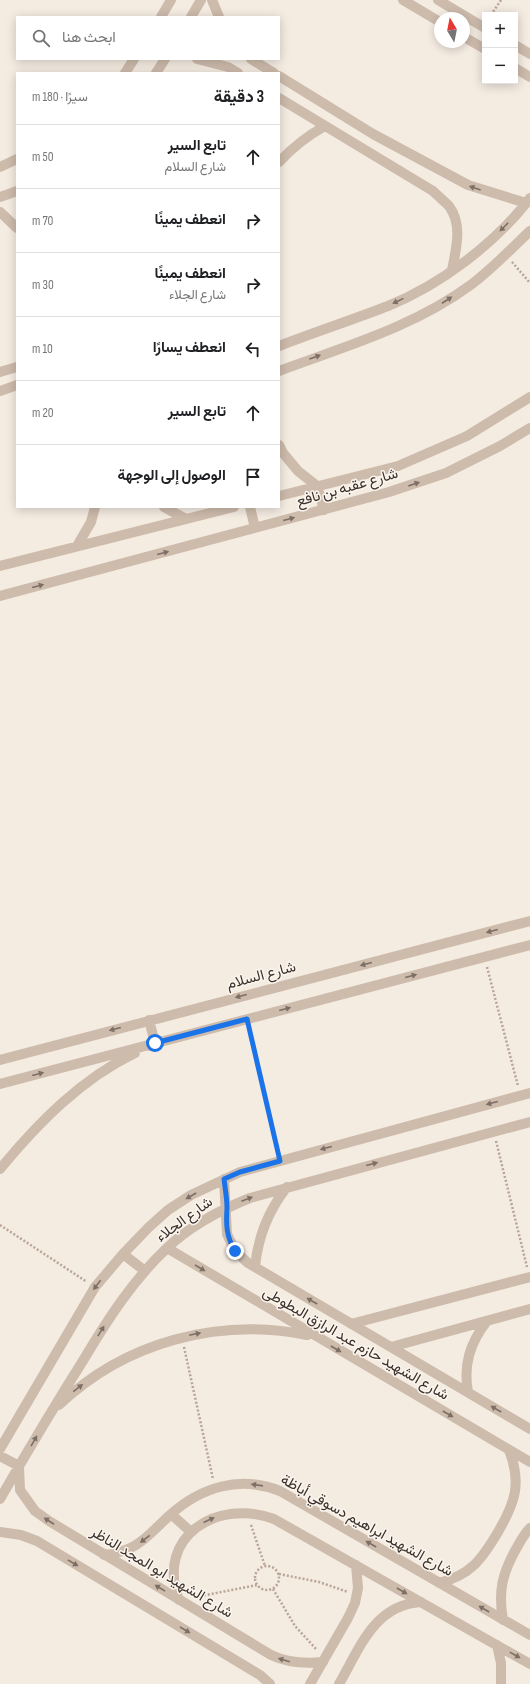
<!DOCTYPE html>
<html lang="ar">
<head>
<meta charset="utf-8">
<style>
	:root { --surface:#fff; --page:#f2f2f2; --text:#202124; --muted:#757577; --line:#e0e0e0 }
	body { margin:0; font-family:"Sofia Sans Condensed",Vazirmatn,sans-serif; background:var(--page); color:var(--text); direction:rtl }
	.controls { position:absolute; right:12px; top:12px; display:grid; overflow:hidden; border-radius:0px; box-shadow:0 2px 10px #0003 }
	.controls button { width:36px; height:36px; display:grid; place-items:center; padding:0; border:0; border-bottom:1px solid var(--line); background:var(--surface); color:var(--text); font:20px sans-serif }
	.compass { position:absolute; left:434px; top:12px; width:36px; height:36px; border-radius:50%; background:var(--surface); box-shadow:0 2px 10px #0003; rotate:350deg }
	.stop { position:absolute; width:12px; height:12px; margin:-9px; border:3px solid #1a73e8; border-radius:50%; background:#fff }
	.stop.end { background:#1a73e8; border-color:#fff; box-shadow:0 1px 4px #0008 }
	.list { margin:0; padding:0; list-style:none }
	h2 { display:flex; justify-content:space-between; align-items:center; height:52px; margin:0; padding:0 16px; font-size:17px }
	h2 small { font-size:13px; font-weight:400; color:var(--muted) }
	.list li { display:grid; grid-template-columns:26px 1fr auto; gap:12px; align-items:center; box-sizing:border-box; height:64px; padding:0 16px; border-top:1px solid var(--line) }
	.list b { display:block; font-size:15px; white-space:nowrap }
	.list p { margin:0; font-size:13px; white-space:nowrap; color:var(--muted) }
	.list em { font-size:13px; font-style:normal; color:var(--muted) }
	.icon { flex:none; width:22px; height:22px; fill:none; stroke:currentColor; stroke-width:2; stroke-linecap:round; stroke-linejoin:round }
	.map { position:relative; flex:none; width:530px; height:1684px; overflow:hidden; direction:ltr }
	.search { position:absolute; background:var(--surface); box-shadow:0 2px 10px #0003; left:16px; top:16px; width:264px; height:44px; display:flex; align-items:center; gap:10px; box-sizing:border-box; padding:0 14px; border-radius:0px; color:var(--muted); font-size:15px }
	.panel { position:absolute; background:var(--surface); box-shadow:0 2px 10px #0003; left:16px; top:72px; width:264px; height:436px; border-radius:0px; direction:rtl }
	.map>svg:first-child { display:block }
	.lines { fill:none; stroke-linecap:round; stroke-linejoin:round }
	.path { stroke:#b9a596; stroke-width:2.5; stroke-dasharray:2 2; stroke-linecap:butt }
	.minor { stroke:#cdbbac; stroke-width:10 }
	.oneway { fill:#7d6f65 }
	.route { stroke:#1a73e8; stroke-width:5 }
	.labels { text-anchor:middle; stroke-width:3; stroke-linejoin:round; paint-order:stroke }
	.street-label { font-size:15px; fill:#3b302b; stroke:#fbf5ee }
</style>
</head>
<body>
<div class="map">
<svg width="530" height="1684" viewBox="0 0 530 1684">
	<rect width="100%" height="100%" fill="#f4ebe1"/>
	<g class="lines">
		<path class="path" d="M491,15L501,0
			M512,262L530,283
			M487,967L518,1086
			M249,1029L277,1150
			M496,1141L527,1267
			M0,1225L87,1282
			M184,1347L213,1479
			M251,1525L265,1566
			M255 1578a12 12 0 1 1 24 0a12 12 0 1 1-24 0Z
			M279,1574L319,1582L348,1592
			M273,1589L295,1626L317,1650
			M196,1597L257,1585"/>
		<path class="minor" d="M212,0L219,17
			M403,0L440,22
			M438,0L485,28
			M161,17L171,0
			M191,17L201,0
			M464,37L485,49
			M515,45L530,54
			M197,59L228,67L238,73
			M251,59L274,73
			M515,68L530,77
			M125,73L134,59
			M156,73L165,59
			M279,76L373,134L468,185L526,203
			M279,98L433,191C438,196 444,201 449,206C463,225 456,249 452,270
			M279,162C293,147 307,136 325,126
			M0,167L17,159
			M0,197L17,191
			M0,212L17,228
			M279,346C315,332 352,320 388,306C440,285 496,243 530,198
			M279,371C346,346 414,327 472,284C493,268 511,249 530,231
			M0,372L17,367
			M0,391L17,385
			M279,445L283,453L298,471L317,486L324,510
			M279,496L398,466L467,436L530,397
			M164,507L186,519
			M250,507L255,528
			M77,546L91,522L95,507
			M0,566L234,507
			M0,596L389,492L446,473L500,446L530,428
			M149,1020L155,1043L150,1046
			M0,1060L530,921
			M0,1084L530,945
			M0,1169C38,1123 81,1079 135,1053
			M224,1179L227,1234L235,1251L248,1263L530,1429
			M167,1248L530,1462
			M123,1254L145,1271
			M255,1267C258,1236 268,1211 287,1187
			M351,1324L530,1277
			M391,1347L530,1309
			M468,1392C463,1365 470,1343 487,1321
			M59,1405C125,1342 219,1317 307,1335
			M0,1449L95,1287L123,1254L149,1227L168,1210L191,1195L240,1172L530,1093
			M0,1456L19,1466L20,1490L35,1511L49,1521L271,1655C288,1663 304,1664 323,1662
			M0,1499C27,1452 55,1405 84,1359C108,1319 133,1280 167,1248C191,1225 220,1210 250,1198L530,1122
			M171,1514L191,1532
			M0,1532L21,1535L37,1541L260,1675L270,1684
			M104,1555C137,1552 147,1536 170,1515C201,1487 240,1475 280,1491L530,1635
			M439,1583C471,1575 482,1559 498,1532C515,1503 522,1483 509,1450
			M179,1600C155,1536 218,1498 274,1519L530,1664
			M503,1620C498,1592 502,1574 516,1549C520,1542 524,1534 530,1528
			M497,1645L501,1663V1684
			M310,1684L348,1618L355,1603L358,1588L356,1565
			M339,1684C360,1648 374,1605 421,1602"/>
	</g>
	<defs><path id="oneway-solid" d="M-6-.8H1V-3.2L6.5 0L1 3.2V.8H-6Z"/></defs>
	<g class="oneway">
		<use href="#oneway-solid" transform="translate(475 188) rotate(-161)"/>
		<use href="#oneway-solid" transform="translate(504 227) rotate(135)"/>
		<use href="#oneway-solid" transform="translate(447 300) rotate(-33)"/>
		<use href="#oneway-solid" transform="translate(398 301) rotate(154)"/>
		<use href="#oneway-solid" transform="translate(315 357) rotate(-20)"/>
		<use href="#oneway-solid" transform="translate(414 484) rotate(-19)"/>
		<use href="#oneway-solid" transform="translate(289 519) rotate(-15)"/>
		<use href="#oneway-solid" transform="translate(163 553) rotate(-15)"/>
		<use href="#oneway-solid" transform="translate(38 586) rotate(-15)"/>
		<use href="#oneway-solid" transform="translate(492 931) rotate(165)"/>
		<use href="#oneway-solid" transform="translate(366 964) rotate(165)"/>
		<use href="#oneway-solid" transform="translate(411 976) rotate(-15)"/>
		<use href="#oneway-solid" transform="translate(241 996) rotate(165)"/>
		<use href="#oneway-solid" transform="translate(285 1009) rotate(-15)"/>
		<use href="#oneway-solid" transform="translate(115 1029) rotate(165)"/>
		<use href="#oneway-solid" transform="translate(38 1074) rotate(-15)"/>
		<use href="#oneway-solid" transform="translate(492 1103) rotate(165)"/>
		<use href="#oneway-solid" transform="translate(326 1148) rotate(165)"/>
		<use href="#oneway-solid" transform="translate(372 1164) rotate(-15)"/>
		<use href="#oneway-solid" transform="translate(191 1196) rotate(150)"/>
		<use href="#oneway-solid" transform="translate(247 1199) rotate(-21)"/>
		<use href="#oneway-solid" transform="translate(200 1268) rotate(31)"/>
		<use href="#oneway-solid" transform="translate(97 1285) rotate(127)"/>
		<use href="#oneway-solid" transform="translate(312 1301) rotate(-150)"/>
		<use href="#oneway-solid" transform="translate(101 1331) rotate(-58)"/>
		<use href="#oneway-solid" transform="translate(195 1334) rotate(-12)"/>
		<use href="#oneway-solid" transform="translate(336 1349) rotate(30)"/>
		<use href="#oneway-solid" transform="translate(78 1388) rotate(-38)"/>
		<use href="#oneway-solid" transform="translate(496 1409) rotate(-150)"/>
		<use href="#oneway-solid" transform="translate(448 1414) rotate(30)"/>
		<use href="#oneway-solid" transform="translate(34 1441) rotate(-60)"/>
		<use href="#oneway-solid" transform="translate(257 1485) rotate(-172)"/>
		<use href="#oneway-solid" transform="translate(209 1520) rotate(-24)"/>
		<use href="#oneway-solid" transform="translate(49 1521) rotate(-147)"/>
		<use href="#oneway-solid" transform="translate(145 1539) rotate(142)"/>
		<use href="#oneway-solid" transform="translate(371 1544) rotate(-150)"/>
		<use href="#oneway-solid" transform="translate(73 1563) rotate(31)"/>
		<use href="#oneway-solid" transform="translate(160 1588) rotate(-149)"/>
		<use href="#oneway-solid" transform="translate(402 1591) rotate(30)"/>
		<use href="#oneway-solid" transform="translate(484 1609) rotate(-150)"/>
		<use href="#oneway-solid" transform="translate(185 1630) rotate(31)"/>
		<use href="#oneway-solid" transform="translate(515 1655) rotate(29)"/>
		<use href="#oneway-solid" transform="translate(284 1660) rotate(-164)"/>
	</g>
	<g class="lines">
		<path class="route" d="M155,1043L247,1019L280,1161L240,1172L224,1179C225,1188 227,1198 227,1208C226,1224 226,1236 235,1251"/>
	</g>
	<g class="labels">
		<g class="street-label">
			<text transform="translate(347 487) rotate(-16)" y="5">شارع عقبه بن نافع</text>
			<text transform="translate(261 975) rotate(-15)" y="5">شارع السلام</text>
			<text transform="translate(184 1219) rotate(-36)" y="5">شارع الجلاء</text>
			<text transform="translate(356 1343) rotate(30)" y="5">شارع الشهيد حازم عبد الرازق البطوطى</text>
			<text transform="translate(367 1525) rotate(29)" y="5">شارع الشهيد ابراهيم دسوقي أباظة</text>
			<text transform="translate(162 1572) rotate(31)" y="5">شارع الشهيد ابو المجد الناظر</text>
		</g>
	</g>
</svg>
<div class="controls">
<button>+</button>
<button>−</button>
</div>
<svg class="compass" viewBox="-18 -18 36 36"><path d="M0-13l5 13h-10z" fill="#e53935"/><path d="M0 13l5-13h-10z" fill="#757577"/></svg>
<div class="stop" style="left:155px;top:1043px"></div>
<div class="stop end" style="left:235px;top:1251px"></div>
<div class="search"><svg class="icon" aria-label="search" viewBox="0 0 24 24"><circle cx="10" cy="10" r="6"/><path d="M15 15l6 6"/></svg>ابحث هنا</div>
<section class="panel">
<h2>3 دقيقة<small>سيرًا · 180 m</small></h2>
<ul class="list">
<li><svg class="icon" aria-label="ahead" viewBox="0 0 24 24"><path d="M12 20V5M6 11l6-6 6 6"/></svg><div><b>تابع السير</b><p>شارع السلام</p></div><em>50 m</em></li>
<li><svg class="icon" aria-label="right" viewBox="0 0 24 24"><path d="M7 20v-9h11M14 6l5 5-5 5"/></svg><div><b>انعطف يمينًا</b></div><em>70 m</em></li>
<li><svg class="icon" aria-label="right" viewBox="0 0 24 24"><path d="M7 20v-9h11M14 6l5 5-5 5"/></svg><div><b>انعطف يمينًا</b><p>شارع الجلاء</p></div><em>30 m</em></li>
<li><svg class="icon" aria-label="left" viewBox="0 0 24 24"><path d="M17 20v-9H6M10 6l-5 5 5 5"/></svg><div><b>انعطف يسارًا</b></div><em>10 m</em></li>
<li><svg class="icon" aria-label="ahead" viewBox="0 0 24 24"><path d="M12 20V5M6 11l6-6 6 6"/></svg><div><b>تابع السير</b></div><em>20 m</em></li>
<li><svg class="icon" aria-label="arrive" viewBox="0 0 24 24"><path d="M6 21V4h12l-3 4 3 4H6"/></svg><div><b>الوصول إلى الوجهة</b></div></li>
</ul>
</section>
</div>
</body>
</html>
